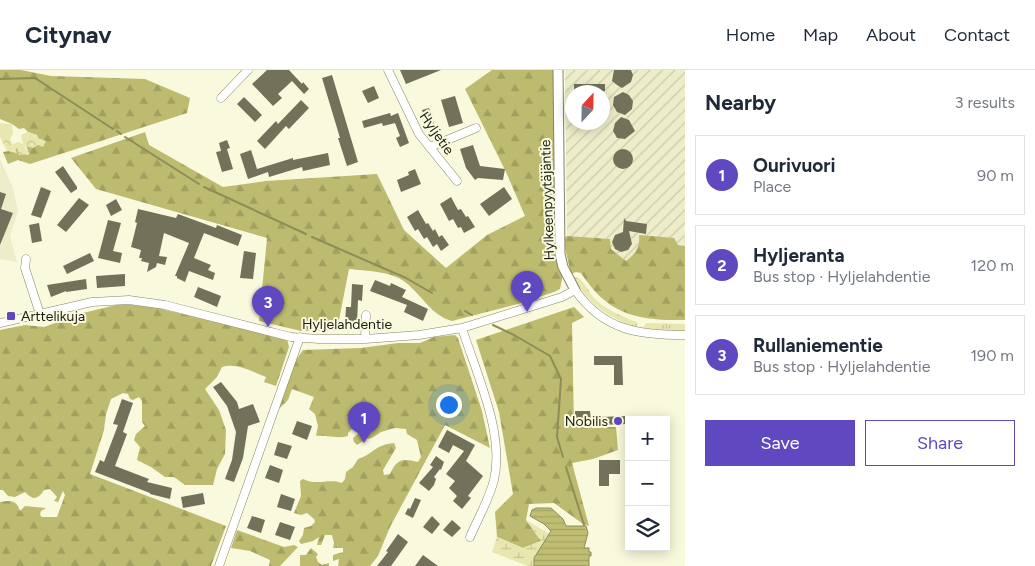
<!DOCTYPE html>
<html lang="en">
<head>
<meta charset="utf-8">
<style>
	:root { --surface:#fff; --page:#f2f2f3; --text:#1f2937; --muted:#747a83; --line:#e0e1e3; --accent:#5f48c0 }
	body { margin:0; font-family:Figtree,sans-serif; background:var(--page); color:var(--text) }
	.controls { position:absolute; right:15px; bottom:15px; display:grid; overflow:hidden; border-radius:0px; box-shadow:0 2px 12px #0003 }
	.controls button { width:45px; height:45px; display:grid; place-items:center; padding:0; border:0; border-bottom:1px solid var(--line); background:var(--surface); color:var(--text); font:25px sans-serif }
	.compass { position:absolute; left:565px; top:15px; width:45px; height:45px; border-radius:50%; background:var(--surface); box-shadow:0 2px 12px #0003; rotate:22deg }
	.you { position:absolute; left:448px; top:334px; width:18px; height:18px; margin:-12px; border:4px solid #fff; border-radius:50%; background:#1a73e8; box-shadow:0 0 0 8px #1a73e833 }
	.badge { display:grid; place-items:center; width:32px; height:32px; border-radius:50%; background:var(--accent); color:#fff; font-size:16px; font-weight:700 }
	.pin { position:absolute; translate:-50% -41px; filter:drop-shadow(0 1px 2px #0008) }
	.pin::after { content:''; position:absolute; top:26px; width:18px; height:15px; background:inherit; clip-path:polygon(0 0,100% 0,50% 100%) }
	.list { margin:0; padding:0; list-style:none }
	h2 { display:flex; justify-content:space-between; align-items:center; height:65px; margin:0; padding:0 20px; font-size:21px }
	h2 small { font-size:16px; font-weight:400; color:var(--muted) }
	.list li { display:grid; grid-template-columns:32px 1fr auto; gap:15px; align-items:center; box-sizing:border-box; height:80px; margin:0 10px 10px; padding:0 10px; border:1px solid var(--line); border-radius:0px }
	.list b { display:block; font-size:19px; white-space:nowrap }
	.list p { margin:0; font-size:16px; white-space:nowrap; color:var(--muted) }
	.list em { font-size:16px; font-style:normal; color:var(--muted) }
	.actions { display:flex; gap:10px; padding:15px 20px }
	.actions a { flex:1; padding:11px 0; border:1px solid var(--accent); border-radius:0px; text-align:center; font-size:18px; color:var(--accent) }
	.actions .main { background:var(--accent); color:#fff }
	.icon { flex:none; width:28px; height:28px; fill:none; stroke:currentColor; stroke-width:2; stroke-linecap:round; stroke-linejoin:round }
	.map { position:relative; flex:none; width:685px; height:496px; overflow:hidden }
	header { display:flex; align-items:center; gap:30px; box-sizing:border-box; height:70px; padding:0 25px; background:var(--surface); border-bottom:1px solid var(--line) }
	header strong { font-size:24px }
	nav { display:flex; gap:28px; margin-inline-start:auto; font-size:18px }
	main { display:flex }
	aside { flex:1; background:var(--surface) }
	.map>svg:first-child { display:block }
	.built { fill:#ededca }
	.industrial { fill:url(#industrial-furrows); fill-rule:evenodd }
	.grass { fill:url(#grass-tufts) }
	.forest { fill:url(#forest-firs) }
	.wetland { fill:url(#wetland-marsh) }
	.park { fill:url(#park-crowns) }
	.water { fill:url(#water-rules); stroke:#8f8d56 }
	.lines { fill:none; stroke-linecap:round; stroke-linejoin:round }
	.stream { stroke:#8f8d56; stroke-width:2 }
	.building { fill:#72725a }
	.minor-casing { stroke:#85856c; stroke-width:9 }
	.tertiary-casing { stroke:#85856c; stroke-width:11 }
	.minor { stroke:#fff; stroke-width:8 }
	.tertiary { stroke:#fff; stroke-width:9 }
	.poi-dot { fill:#5f48c0; stroke:#f9f9de; stroke-width:2 }
	.labels { text-anchor:middle; stroke-width:4; stroke-linejoin:round; paint-order:stroke }
	.street-label { font-size:14px; fill:#1d1c13; stroke:#f9f9de }
	.poi-label { font-size:14px; fill:#1d1c13; stroke:#f9f9de; text-anchor:start }
</style>
</head>
<body>
<header>
<strong>Citynav</strong>
<nav><a>Home</a><a>Map</a><a>About</a><a>Contact</a></nav>
</header>
<main>
<div class="map">
<svg width="685" height="496" viewBox="0 0 685 496">
	<defs>
		<pattern id="industrial-furrows" width="10" height="10" patternUnits="userSpaceOnUse" patternTransform="scale(1.25)"><rect width="10" height="10" fill="#ededca"/><path d="M-1 1l2-2M0 10L10 0M9 11l2-2" fill="none" stroke="#cbcbad"/></pattern>
		<pattern id="grass-tufts" width="24" height="20" patternUnits="userSpaceOnUse" patternTransform="scale(1.25)"><rect width="24" height="20" fill="#e8e7b0"/><path d="M3 7l-1-3M5 7V3M7 7l1-3M15 17l-1-3M17 17v-4M19 17l1-3" fill="none" stroke="#c7c696"/></pattern>
		<pattern id="forest-firs" width="22" height="20" patternUnits="userSpaceOnUse" patternTransform="scale(1.25)"><rect width="22" height="20" fill="#bdbb6f"/><path d="M5 1l3.5 6h-7zM16 11l3.5 6h-7z" fill="#a2a05f"/></pattern>
		<pattern id="wetland-marsh" width="20" height="14" patternUnits="userSpaceOnUse" patternTransform="scale(1.25)"><rect width="20" height="14" fill="#e8e7b0"/><path d="M1 5h8M5 5V1M11 12h8M15 12V8" fill="none" stroke="#c7c696"/></pattern>
		<pattern id="park-crowns" width="20" height="18" patternUnits="userSpaceOnUse" patternTransform="scale(1.25)"><rect width="20" height="18" fill="#e8e7b0"/><path d="M2 6a3 3 0 1 1 6 0M12 15a3 3 0 1 1 6 0" fill="none" stroke="#c7c696"/></pattern>
		<pattern id="water-rules" width="6" height="5" patternUnits="userSpaceOnUse" patternTransform="scale(1.25)"><rect width="6" height="5" fill="#c0be72"/><path d="M0 2.5h6" fill="none" stroke="#a5a362"/></pattern>
	</defs>
	<rect width="100%" height="100%" fill="#f9f9de"/>
	<path class="built" d="M0,89L13,118L18,141L10,166L17,192L0,189Z"/>
	<path class="industrial" d="M565,0H685V176L639,166L640,175L635,184L626,191L611,179L610,169L567,166ZM572,22H602V52H572Z"/>
	<path class="grass" d="M576,207C584,210 588,221 594,228C606,240 621,246 637,252V258C610,248 588,234 573,208Z
		M646,253L685,254V262L658,261L642,259Z"/>
	<path class="forest" d="M0,0H21L51,6L145,9L190,28L187,43L30,94L18,90L8,94L3,82L9,81L17,83L15,79L17,78L27,85L29,84L26,75L38,68L37,65L28,62L24,58L19,59L12,54L0,49Z
		M492,0H554L563,204L560,219L554,222L518,234L452,251C432,246 421,224 405,212C391,201 366,201 349,199L337,260L301,261L259,251L267,168L96,119L71,88L145,62L149,75L223,117L266,111L377,104L404,160L446,198L487,165L525,146L506,102L465,19Z
		M639,165L674,168L678,175L685,176V250C638,251 608,245 581,203L576,202L571,204L563,169L567,166L610,169L611,179L626,191C636,183 640,178 639,165Z
		M120,234L153,237L287,269L289,277L276,316L264,312L266,307C253,302 236,292 222,297L217,307L205,319L219,340L226,360L225,384L217,399L213,415H185L174,407H165L151,397L137,390L140,377L134,370L136,364L145,356L142,352V331L139,327L133,330L130,329L128,324L123,323L111,329L106,344L104,360L90,404L226,456L211,496H0V432C10,430 17,430 20,441L25,436L46,438L41,441L40,445L42,447H57L65,425L63,421L58,432L54,431L57,427L50,419L44,420C38,430 32,430 25,422L15,427L8,426L3,420H0V260L25,255L44,257L83,243Z
		M574,237L584,247L572,253L574,357H616L618,380L593,389L572,393L589,456L583,454L554,433L529,434L526,450L541,471L523,478L497,467L495,442L513,424L499,342L476,270Z
		M455,265L458,268L482,341L490,378L445,355L390,457L378,486L370,496H338L339,489L333,491V485L343,482V478H333L334,473L332,465H325L321,475H317L319,467L313,471L301,474L299,471L303,465L304,458L311,456L315,452L314,449L307,443L301,445L294,443L301,426L300,411L303,409C317,416 328,408 342,413L345,409L346,402L353,397L358,389C374,384 374,375 394,373L396,378L383,400L384,405L390,404C397,389 402,388 418,392L421,387L417,370L407,364L406,359L395,358L381,362L372,368L366,369L357,375L354,372L353,368L366,357L363,351L367,341L368,334H362L354,340L355,343L360,347V351L348,363V366C337,369 327,365 316,366L318,356L315,344L309,339L314,327L292,319L288,330L280,338V333L296,290L303,280L361,278L398,273H420L434,267Z
		M237,460L284,477L294,475L298,477L280,496H269L270,490L250,481L231,478Z
		M311,478L318,484L316,487L318,492L322,495L329,493V496H300V485H306Z"/>
	<path class="wetland" d="M526,450L550,464L542,496H528L492,482L497,467L523,478L541,471Z"/>
	<path class="park" d="M0,53L12,54L13,64L10,69L12,74L19,72L23,74L21,65L28,62L37,65L38,68L46,71L43,77L38,75L33,78L26,76L25,78L30,84L19,85L17,78L15,79L17,84L12,81H7L0,67Z"/>
	<path class="water" d="M536,438H551L563,449L566,456H586L588,463L584,478H589V482H591V486H589V496H534V488L551,461L544,454L530,446L532,440Z"/>
	<g class="lines">
		<path class="stream" d="M0,9L35,8L113,59
			M117,61L121,64
			M125,67L199,114
			M204,117L306,164
			M312,167L406,208L432,223
			M465,241L472,245
			M493,255L514,265L550,286L561,309L557,367L563,387
			M566,397L584,455"/>
	</g>
	<path class="building" d="M267,0H289L302,14L303,12L309,19L304,24L292,11L278,24L282,28L273,36L252,14Z
		M400,0H441L406,14Z
		M614,0H631L633,5L631,12L622,18L617,15L612,11Z
		M332,5L358,92L347,96L338,68H340L322,8Z
		M574,14H605V21L574,22Z
		M374,16L379,28L368,33L362,21Z
		M623,22L629,25L633,31L632,39L625,45L617,42L613,35L614,27Z
		M455,26L463,53L449,57L441,30Z
		M244,27L262,45L255,52L237,34Z
		M301,30L309,38L289,59L286,56L265,79L257,71L276,51L278,54Z
		M429,38L435,57L429,60L422,40Z
		M390,43L391,46L398,43L409,73L400,77L396,68L400,66L395,53L383,56L382,53L364,58L362,51Z
		M621,47L629,50L635,61L625,69L617,68L613,61L615,53Z
		M227,70L230,78L227,79L233,99L222,102L216,82L221,81L219,73Z
		M473,75L480,96L505,99L503,110L478,108L475,110L466,98L460,79Z
		M613 89a10 10 0 1 1 20 0a10 10 0 1 1-20 0Z
		M251,80L257,99L293,88V90L328,83L330,95L303,101L302,97L269,107L268,102L248,109L240,84Z
		M63,96L77,117V119L71,123L55,102Z
		M415,99L421,114L401,122L397,110L409,105L408,102Z
		M41,117L51,121L41,148L31,145Z
		M504,117L512,129L489,146L480,134Z
		M0,122L6,124L1,139L13,143L0,175Z
		M451,127L458,140L461,139L466,147L468,146L475,157L464,163L461,157L458,158L453,149L449,151L440,134Z
		M79,128L89,135L66,162L57,155Z
		M116,129L122,140L111,146L106,135Z
		M138,139L176,148L178,144L216,158L217,155L242,165L238,176L204,163L194,188L211,195L208,200L215,203L213,210L189,201L185,212L177,208V206H175L189,173L164,163L159,186L167,187L165,195L157,193L156,197L147,202L149,193L141,191L142,188H139L141,180L131,177L137,153L135,152Z
		M418,140L426,154L428,153L433,161L435,159L439,167L442,165L449,175L441,181L437,174L433,177L427,167L424,169L418,159L415,161L407,147Z
		M624,148L626,151L647,154L646,164L629,161L632,174L628,180L621,182L615,179L612,172L615,165L623,162Z
		M108,150L121,153L113,181L122,183L120,193L98,188Z
		M39,153L42,171L32,173L29,155Z
		M244,181L256,183L253,209L240,208Z
		M90,183L94,191L67,204L63,196Z
		M125,204V216L97,218L96,206Z
		M86,209L87,219L66,222V221L51,227L47,215Z
		M375,210L390,216L391,213L406,220L402,227L428,239L423,251L404,242L406,237H407H406L407,235L370,221Z
		M352,214L363,215L362,231L358,230L357,254H345L346,237H351Z
		M198,217L221,226L217,237L194,227Z
		M594,286H622L623,315H614V295H594Z
		M221,312L237,332L239,339L253,334L260,352L248,356L243,388L234,412L225,409L232,390L236,362L227,336L213,317Z
		M122,329L133,333L123,362L127,364L115,396L149,409L147,412L172,418L170,429L150,424V423L95,402L100,390L104,392L118,355L113,354Z
		M575,341H590L591,351L575,352Z
		M626,346V354L601,355L600,347Z
		M297,351L312,356L307,370L292,364Z
		M447,360L475,375L466,391L483,406L468,426L471,428L462,439L453,431L457,426L449,418L455,411L446,404L464,381L453,375L449,383L438,377Z
		M278,372L292,376L287,389L274,385Z
		M436,386L444,392L441,400L440,399L434,407L436,409L434,415L429,421L419,413L433,397L430,395Z
		M599,390H620V404H609V416H599Z
		M270,395L283,400L279,413L265,408Z
		M203,423L205,434L183,438L181,427Z
		M281,424L295,429L291,441L277,437Z
		M415,428L421,430L413,448L405,444L408,438L410,439Z
		M252,446L265,450L261,463L247,458Z
		M432,446L440,454L432,464L423,457Z
		M452,450L461,458L452,467L443,460Z
		M280,452L295,457L290,470L275,465Z
		M398,464L408,472L391,496H377L388,482L386,481Z
		M423,485L438,496H415Z"/>
	<g class="lines">
		<g class="minor-casing">
			<path id="minor" d="M388,0L419,64L457,111
				M221,28L248,0
				M430,77L476,58
				M26,189L25,198L40,244
				M0,253L92,232L129,230L165,235L291,267L319,269H365L419,265L462,258L562,227L575,220C604,261 639,265 685,265
				M462,258C476,303 505,363 494,410C489,430 478,448 470,467
				M365,269L366,245
				M219,496L300,267"/>
		</g>
		<g class="tertiary-casing">
			<path id="tertiary" d="M558,0L560,184L563,197L575,220"/>
		</g>
		<use href="#minor" class="minor"/>
		<use href="#tertiary" class="tertiary"/>
	</g>
	<g class="poi-dot">
		<rect x="6" y="241" width="10" height="10" rx="2.5"/>
		<circle cx="618" cy="351" r="5"/>
	</g>
	<g class="labels">
		<g class="street-label">
			<text transform="translate(437 63) rotate(55)" y="5">Hyljetie</text>
			<text transform="translate(547 130) rotate(-92)" y="5">Hylkeenpyytäjäntie</text>
			<text x="347" y="259">Hyljelahdentie</text>
		</g>
		<g class="poi-label">
			<text x="21" y="251">Arttelikuja</text>
			<text x="608" y="356" text-anchor="end">Nobilis</text>
		</g>
	</g>
</svg>
<div class="controls">
<button>+</button>
<button>−</button>
<button><svg class="icon" aria-label="layers" viewBox="0 0 24 24"><path d="M12 4l9 5-9 5-9-5zM3 14l9 5 9-5"/></svg></button>
</div>
<svg class="compass" viewBox="-18 -18 36 36"><path d="M0-13l5 13h-10z" fill="#e53935"/><path d="M0 13l5-13h-10z" fill="#747a83"/></svg>
<div class="you"></div>
<div class="pin badge" style="left:364px;top:373px">1</div>
<div class="pin badge" style="left:527px;top:242px">2</div>
<div class="pin badge" style="left:268px;top:257px">3</div>
</div>
<aside>
<h2>Nearby<small>3 results</small></h2>
<ul class="list">
<li><span class="badge">1</span><div><b>Ourivuori</b><p>Place</p></div><em>90 m</em></li>
<li><span class="badge">2</span><div><b>Hyljeranta</b><p>Bus stop · Hyljelahdentie</p></div><em>120 m</em></li>
<li><span class="badge">3</span><div><b>Rullaniementie</b><p>Bus stop · Hyljelahdentie</p></div><em>190 m</em></li>
</ul>
<div class="actions"><a class="main">Save</a><a>Share</a></div>
</aside>
</main>
</body>
</html>
